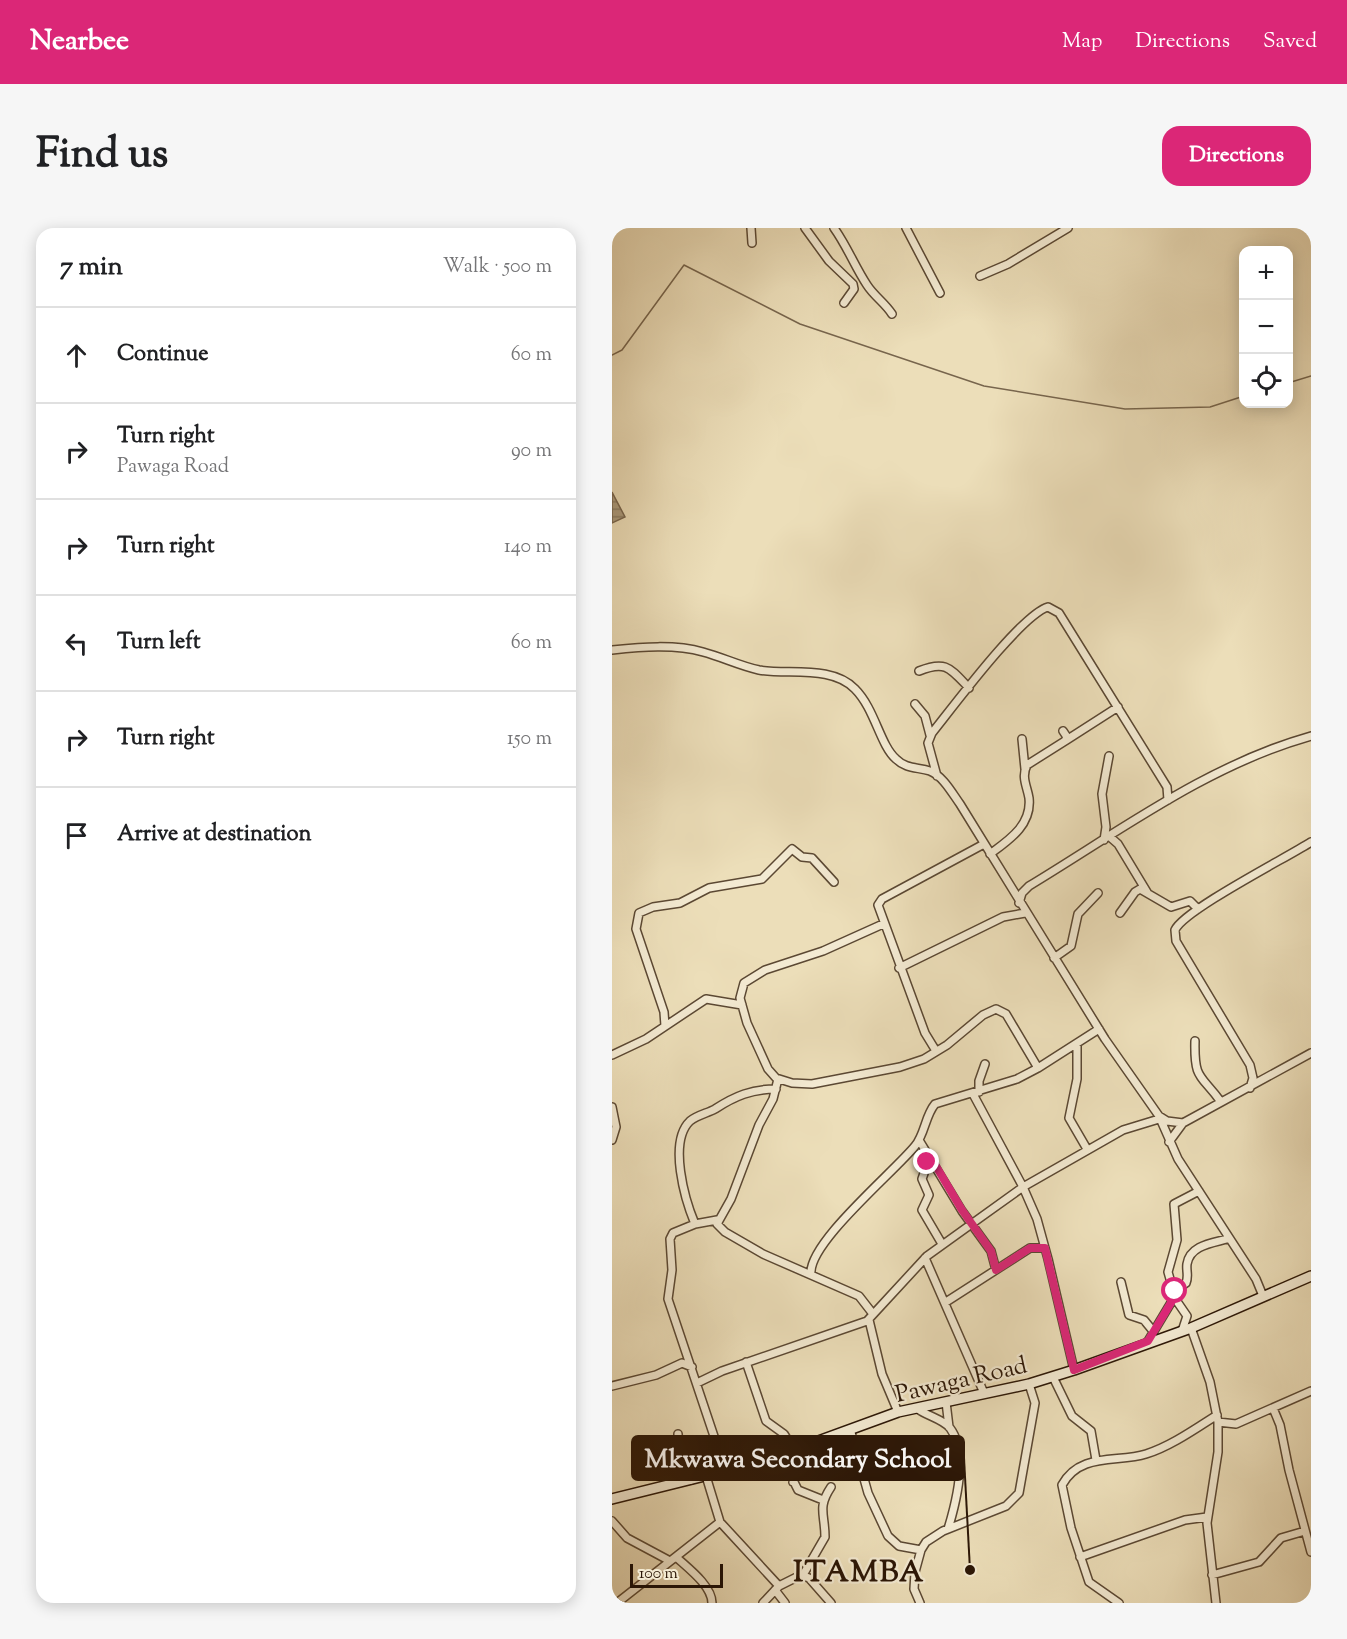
<!DOCTYPE html>
<html lang="en">
<head>
<meta charset="utf-8">
<style>
	:root { --surface:#fff; --page:#f6f6f6; --text:#202124; --muted:#757577; --line:#e0e0e0; --accent:#db2777 }
	body { margin:0; font-family:"Sorts Mill Goudy",serif; background:var(--page); color:var(--text) }
	.controls { position:absolute; right:18px; top:18px; display:grid; overflow:hidden; border-radius:12px; box-shadow:0 3px 15px #0003 }
	.controls button { width:54px; height:54px; display:grid; place-items:center; padding:0; border:0; border-bottom:2px solid var(--line); background:var(--surface); color:var(--text); font:30px sans-serif }
	.scale { position:absolute; left:18px; bottom:15px; width:93px; box-sizing:border-box; padding-left:6px; border:3px solid #2b1606; border-top:0; font-size:16px; line-height:21px; white-space:nowrap; color:#2b1606; -webkit-text-stroke:4px #f3ead2; paint-order:stroke }
	.stop { position:absolute; width:18px; height:18px; margin:-14px; border:4px solid #db2777; border-radius:50%; background:#fff }
	.stop.end { background:#db2777; border-color:#fff; box-shadow:0 2px 6px #0008 }
	.list { margin:0; padding:0; list-style:none }
	h2 { display:flex; justify-content:space-between; align-items:center; height:78px; margin:0; padding:0 24px; font-size:26px }
	h2 small { font-size:20px; font-weight:400; color:var(--muted) }
	.list li { display:grid; grid-template-columns:39px 1fr auto; gap:18px; align-items:center; box-sizing:border-box; height:96px; padding:0 24px; border-top:2px solid var(--line) }
	.list b { display:block; font-size:22px; white-space:nowrap }
	.list p { margin:0; font-size:20px; white-space:nowrap; color:var(--muted) }
	.list em { font-size:20px; font-style:normal; color:var(--muted) }
	.icon { flex:none; width:33px; height:33px; fill:none; stroke:currentColor; stroke-width:2; stroke-linecap:round; stroke-linejoin:round }
	.map { position:relative; flex:none; width:699px; height:1375px; overflow:hidden; border-radius:18px }
	header { display:flex; align-items:center; gap:36px; box-sizing:border-box; height:84px; padding:0 30px; background:var(--accent); color:#fff }
	header strong { font-size:28px }
	nav { display:flex; gap:33px; margin-inline-start:auto; font-size:21px }
	.intro { display:flex; align-items:center; justify-content:space-between; box-sizing:border-box; height:144px; padding:0 36px }
	h1 { margin:0; font-size:42px }
	.button { padding:15px 27px; border-radius:18px; background:var(--accent); color:#fff; font-size:21px; font-weight:700 }
	main { display:flex; gap:36px; padding:0 36px }
	aside { flex:1; background:var(--surface); border-radius:18px; box-shadow:0 3px 15px #0003 }
	.map>svg:first-child { display:block }
	.water { fill:url(#water-rules); stroke:#77654d; stroke-width:1.5 }
	.lines { fill:none; stroke-linecap:round; stroke-linejoin:round }
	.stream { stroke:#77654d; stroke-width:1.5 }
	.minor-casing { stroke:#5b4833; stroke-width:10 }
	.secondary-casing { stroke:#2b1606; stroke-width:12 }
	.minor { stroke:#f3ead2; stroke-width:7 }
	.secondary { stroke:#f3ead2; stroke-width:9 }
	.route { stroke:#db2777; stroke-width:8 }
	.labels { text-anchor:middle; stroke-width:4.5; stroke-linejoin:round; paint-order:stroke }
	.street-label { font-size:24px; fill:#2b1606; stroke:#f3ead2 }
	.district-label { font-size:30px; font-weight:bold; letter-spacing:1.5px; fill:#2b1606; stroke:#f3ead2 }
	.leader { fill:none; stroke:#2b1606; stroke-width:2 }
	.callout-dot { fill:#2b1606; stroke:#f3ead2; stroke-width:2 }
	.callout { fill:#2b1606; stroke:#2b1606; stroke-width:2 }
	.callout-label { font-size:26px; text-anchor:middle; font-weight:bold; fill:#fff }
</style>
</head>
<body>
<header>
<strong>Nearbee</strong>
<nav><a>Map</a><a>Directions</a><a>Saved</a></nav>
</header>
<div class="intro"><h1>Find us</h1><a class="button">Directions</a></div>
<main>
<aside>
<h2>7 min<small>Walk · 500 m</small></h2>
<ul class="list">
<li><svg class="icon" aria-label="ahead" viewBox="0 0 24 24"><path d="M12 20V5M6 11l6-6 6 6"/></svg><div><b>Continue</b></div><em>60 m</em></li>
<li><svg class="icon" aria-label="right" viewBox="0 0 24 24"><path d="M7 20v-9h11M14 6l5 5-5 5"/></svg><div><b>Turn right</b><p>Pawaga Road</p></div><em>90 m</em></li>
<li><svg class="icon" aria-label="right" viewBox="0 0 24 24"><path d="M7 20v-9h11M14 6l5 5-5 5"/></svg><div><b>Turn right</b></div><em>140 m</em></li>
<li><svg class="icon" aria-label="left" viewBox="0 0 24 24"><path d="M17 20v-9H6M10 6l-5 5 5 5"/></svg><div><b>Turn left</b></div><em>60 m</em></li>
<li><svg class="icon" aria-label="right" viewBox="0 0 24 24"><path d="M7 20v-9h11M14 6l5 5-5 5"/></svg><div><b>Turn right</b></div><em>150 m</em></li>
<li><svg class="icon" aria-label="arrive" viewBox="0 0 24 24"><path d="M6 21V4h12l-3 4 3 4H6"/></svg><div><b>Arrive at destination</b></div></li>
</ul>
</aside>
<div class="map">
<svg width="699" height="1375" viewBox="0 0 699 1375">
	<defs>
		<pattern id="water-rules" width="6" height="5" patternUnits="userSpaceOnUse" patternTransform="scale(1.5)"><rect width="6" height="5" fill="#aa9a7c"/><path d="M0 2.5h6" fill="none" stroke="#8b7d64"/></pattern>
	</defs>
	<rect width="100%" height="100%" fill="#ecdeb9"/>
	<filter id="stains"><feTurbulence type="fractalNoise" baseFrequency=".00333" numOctaves="4"/><feColorMatrix values="0 0 0 0 .2 0 0 0 0 .09 0 0 0 0 .02 0 0 0 .5 -.17"/></filter>
	<radialGradient id="worn" r=".72"><stop offset=".6" stop-color="#630" stop-opacity="0"/><stop offset="1" stop-color="#630" stop-opacity=".3"/></radialGradient>
	<path class="water" d="M0,264L13,289L0,295Z"/>
	<g class="lines">
		<path class="stream" d="M0,127L10,122L72,37L188,96L372,158L513,181L598,179L632,168
			M676,155L699,148"/>
		<g class="minor-casing">
			<path id="minor" d="M139,0L140,15
				M193,0L217,33L241,56L242,61L232,75
				M222,0C235,18 243,39 255,57C262,68 273,75 280,86
				M294,0L328,65
				M368,48L396,36L456,0
				M0,422C29,419 63,416 91,424C110,429 128,438 147,442C177,447 220,437 243,461C263,481 268,517 284,531C294,541 305,539 318,543C331,548 340,565 348,576L493,811L547,888L566,931L644,1051L651,1068
				M307,443C334,432 338,440 357,460
				M303,476L313,488L318,507
				M410,511L413,541
				M453,513L506,479
				M325,548L316,515L320,505C341,479 409,387 436,379L447,385L555,559L556,572
				M498,609L506,616L535,664
				M492,612L494,599L490,566L497,528
				M378,626C397,612 420,597 417,570C415,558 409,549 415,537L453,513L455,509L451,503
				M407,675L410,665L417,658C508,603 596,537 699,508
				M508,685L523,664L528,661L559,679L578,673L586,681
				M271,696L211,723L153,742L132,755L128,770L135,795L156,841L164,850L180,855L200,856L288,839L312,831L335,817L371,787L384,781L394,786L426,840
				M442,730L459,718L466,686L486,665
				M287,740L391,689L413,685
				M53,798L52,784L24,701L27,685L41,679L68,675L97,660L150,651L180,621L190,629L200,630L222,654
				M583,813C582,853 589,846 609,874
				M465,815V851L457,890L475,921
				M324,823L313,805L266,677L270,671L372,616
				M0,827L34,811L94,771L130,777
				M166,851L161,871L147,897L119,971L105,996L113,1004L151,1026L247,1068L261,1086
				M638,860L641,850L638,837L564,713L563,702C572,682 674,630 699,614
				M367,864V853L373,836
				M361,866L411,959L425,991L436,1031L462,1142
				M0,879L4,899L0,912
				M547,888L555,893L571,895L699,825
				M307,912L350,983L379,1023L384,1042
				M557,914L571,895
				M318,928L310,951L317,967L310,982L330,1016
				M105,992L83,996L61,1005L58,1011L60,1042L56,1071L114,1244
				M83,996C73,972 56,914 78,893C85,887 96,885 103,881C123,868 140,861 164,861
				M313,1030L372,1165
				M199,1046C196,1015 282,944 303,918C313,906 313,888 323,876L405,851L426,840L487,801
				M509,1054L517,1087L532,1092L541,1103
				M563,1063L574,1055C577,1048 574,1043 575,1036C578,1017 601,1015 615,1011
				M334,1074L418,1020H433
				M257,1092L270,1146L286,1184
				M579,1100L598,1154L606,1194V1224L595,1295L604,1375
				M570,1103L575,1088L564,1072L556,1044L565,1012L562,976L587,963
				M536,1113L563,1068
				M134,1134L154,1193L172,1206L182,1222
				M441,1149L460,1188L479,1203L484,1232
				M85,1155L110,1143L255,1093L315,1028L372,987L411,959L511,902L547,891
				M0,1158L44,1147L70,1135L80,1139
				M334,1174L337,1199
				M661,1180L668,1197L677,1242L699,1324
				M306,1181C315,1188 331,1191 338,1200C357,1225 344,1275 336,1301
				M606,1194L624,1196L699,1163
				M238,1201L256,1265L276,1308L287,1318L309,1322
				M66,1206L68,1232L79,1252
				M169,1228L186,1262L211,1272
				M94,1248L108,1294L167,1358
				M181,1254L186,1242L185,1221
				M0,1293L15,1310L58,1333
				M64,1329C76,1340 100,1358 100,1375
				M468,1329L573,1292L595,1289
				M191,1347L213,1309C213,1286 205,1280 219,1259
				M600,1347L647,1334L669,1310L693,1303
				M163,1362L173,1375
				M5,1375L108,1294
				M151,1375L167,1358L189,1347L197,1350L219,1375
				M308,1375L302,1361L303,1344L309,1322L314,1314L331,1303L394,1278L407,1265L423,1175L417,1156
				M507,1375L477,1354L459,1300L450,1257C468,1224 505,1235 534,1226C559,1218 583,1201 605,1187"/>
		</g>
		<g class="secondary-casing">
			<path id="secondary" d="M0,1271L149,1234L286,1184L417,1156L462,1142L579,1100L699,1048"/>
		</g>
		<use href="#minor" class="minor"/>
		<use href="#secondary" class="secondary"/>
	</g>
	<g class="lines">
		<path class="route" d="M315,934L318,928L350,982L379,1023L384,1042L418,1020H433L462,1142L536,1113L563,1068V1063"/>
	</g>
	<g class="labels">
		<g class="street-label">
			<text transform="translate(349 1151) rotate(-13)" y="8">Pawaga Road</text>
		</g>
		<g class="district-label">
			<text x="247" y="1353">ITAMBA</text>
		</g>
	</g>
	<path class="leader" d="M358 1342L352 1230"/>
	<circle class="callout-dot" cx="358" cy="1342" r="6"/>
	<rect class="callout" x="20" y="1208" width="332" height="44" rx="6"/>
	<g class="callout-label">
		<text x="186" y="1239">Mkwawa Secondary School</text>
	</g>
	<rect width="100%" height="100%" filter="url(#stains)"/>
	<rect width="100%" height="100%" fill="url(#worn)"/>
</svg>
<div class="controls">
<button>+</button>
<button>−</button>
<button><svg class="icon" aria-label="locate" viewBox="0 0 24 24"><circle cx="12" cy="12" r="6"/><path d="M12 2v4M12 18v4M2 12h4M18 12h4"/></svg></button>
</div>
<div class="scale">100 m</div>
<div class="stop" style="left:563px;top:1063px"></div>
<div class="stop end" style="left:315px;top:934px"></div>
</div>
</main>
</body>
</html>
